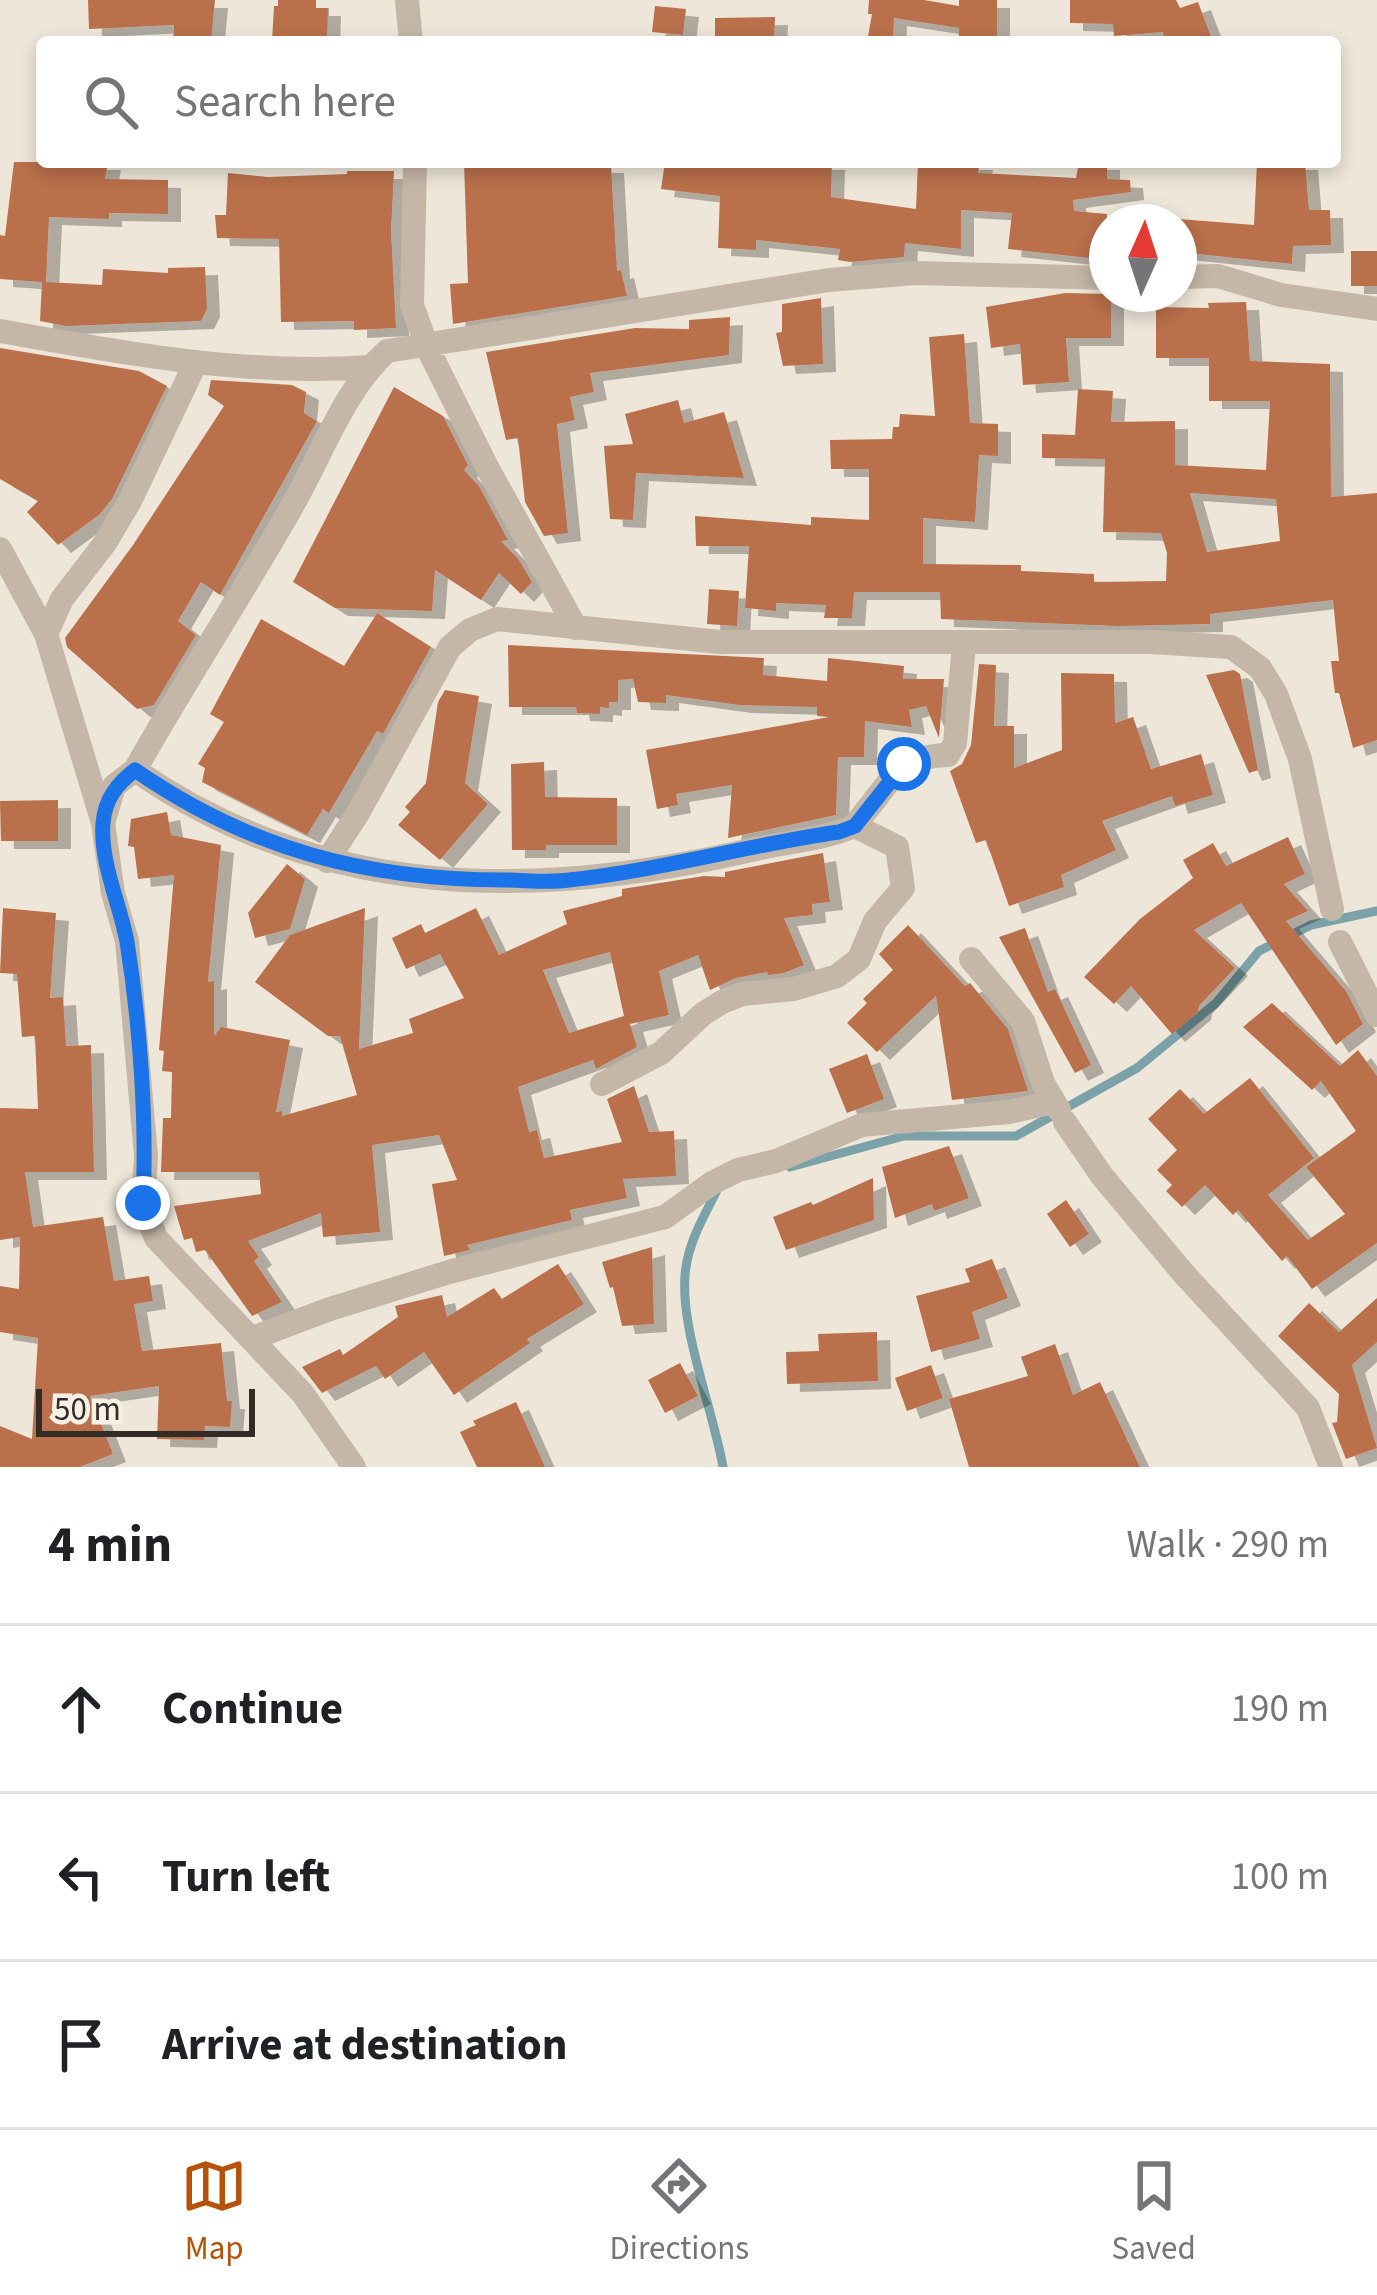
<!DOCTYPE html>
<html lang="en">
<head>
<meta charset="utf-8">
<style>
	:root { --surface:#fff; --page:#f6f6f6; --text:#202124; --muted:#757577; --line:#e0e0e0; --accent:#b45309 }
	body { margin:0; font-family:"Source Sans 3",sans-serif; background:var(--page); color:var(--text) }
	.compass { position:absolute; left:1089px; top:204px; width:108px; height:108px; border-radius:50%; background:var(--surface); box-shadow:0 6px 18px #0003; rotate:3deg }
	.scale { position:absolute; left:36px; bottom:30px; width:219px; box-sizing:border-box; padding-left:12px; border:6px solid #322b26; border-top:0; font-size:33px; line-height:42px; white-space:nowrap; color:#322b26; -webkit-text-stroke:9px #f7f0e5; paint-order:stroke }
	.stop { position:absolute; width:36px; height:36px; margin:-27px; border:9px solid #1a73e8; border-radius:50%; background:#fff }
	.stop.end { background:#1a73e8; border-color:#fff; box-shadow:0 3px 12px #0008 }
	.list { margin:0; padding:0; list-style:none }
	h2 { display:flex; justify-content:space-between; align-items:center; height:156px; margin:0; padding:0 48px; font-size:51px }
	h2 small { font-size:39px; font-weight:400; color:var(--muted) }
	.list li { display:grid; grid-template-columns:78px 1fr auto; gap:36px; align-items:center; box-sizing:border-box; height:168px; padding:0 48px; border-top:3px solid var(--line) }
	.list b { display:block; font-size:45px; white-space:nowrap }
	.list em { font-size:39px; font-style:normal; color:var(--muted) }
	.icon { flex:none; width:66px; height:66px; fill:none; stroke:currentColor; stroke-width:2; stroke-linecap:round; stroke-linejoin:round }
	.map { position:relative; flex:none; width:1377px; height:1467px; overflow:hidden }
	.search { position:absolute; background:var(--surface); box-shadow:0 6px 18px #0003; left:36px; right:36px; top:36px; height:132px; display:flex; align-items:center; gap:30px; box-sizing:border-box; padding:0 42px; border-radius:12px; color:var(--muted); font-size:45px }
	.sheet { height:660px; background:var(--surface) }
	nav { display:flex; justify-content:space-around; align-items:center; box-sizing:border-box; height:168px; border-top:3px solid var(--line); background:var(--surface); font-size:33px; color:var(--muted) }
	nav a { display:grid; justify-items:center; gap:6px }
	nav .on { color:var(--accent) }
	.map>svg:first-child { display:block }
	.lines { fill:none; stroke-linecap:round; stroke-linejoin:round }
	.stream { stroke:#7ba2a8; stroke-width:9 }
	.building { fill:#ba704c; fill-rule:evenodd; filter:url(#shadow) }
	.minor { stroke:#c5b7a7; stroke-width:24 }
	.route { stroke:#1a73e8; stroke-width:15 }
</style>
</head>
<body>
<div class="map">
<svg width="1377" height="1467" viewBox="0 0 1377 1467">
	<defs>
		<filter id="shadow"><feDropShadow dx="13" dy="8" stdDeviation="0" flood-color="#0004"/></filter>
	</defs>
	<rect width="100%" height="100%" fill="#eee6d9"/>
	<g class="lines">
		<path class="stream" d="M790,1167L904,1136H1016L1137,1068L1216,1003L1259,951L1311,925L1377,911
			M717,1190C705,1215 690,1239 686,1267C677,1321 713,1409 723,1467"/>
	</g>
	<path class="building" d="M88,0H215L211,42H173L174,25L89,29Z
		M278,0H316V8H328L327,42H272L274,6H278Z
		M869,0H924L959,6V0H997V39H959V28L894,18L893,42H867L872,14H868Z
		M1070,0H1176L1180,8L1198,2L1213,42H1164L1163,32L1114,36L1113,24L1070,23Z
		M655,6L686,9L683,35L652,32Z
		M775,17L774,42H715V18Z
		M14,162H108L105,179L168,180V214L109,213V219L49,217L46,282L102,285L103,269L168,273V268L205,267L207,309L201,321L66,326L40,321L42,282L0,279V235L5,236Z
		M464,162L611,165L617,271L621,270L627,296L453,324L450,284L468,283Z
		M665,162H832L831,197L916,209L918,162H980L978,173L1076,178L1079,162H1107V179L1130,180L1131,192L1073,200L1074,211L1107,214V260L1008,249L1012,213L961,210V249L905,243L904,257L850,262L838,260L840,249L756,240V250L718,248L720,196L661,189Z
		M1257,162H1305L1309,210H1330L1331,245L1293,246L1292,264L1179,252V219L1254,225Z
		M347,171H394L391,231L396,328L354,330V321L281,322L279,239L217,238L215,215H226L228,173L268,177L347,174Z
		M1351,251H1377V286H1351Z
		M1065,293L1111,294V338H1066L1069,382L1023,385L1020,344L991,348L986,307Z
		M821,298L823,364L783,366L776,333L782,332V304Z
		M1246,302L1250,361L1330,364L1331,497L1377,493V740L1353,748L1339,693H1335L1331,661H1339L1333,600L1210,614V624L1119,626L941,619L940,592H854L852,618H824L826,605L776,603V611L745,608L749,546H696L695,516L811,525V517L869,520V469H831L830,440L892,439L893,427H899L900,414L935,416L929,337L964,334L970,423L998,424V456L979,455L975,522L923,518V564L1021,565V571L1094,574V582L1166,581L1167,553L1161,533L1103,532L1105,459L1042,458V434L1075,435L1078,389L1113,391L1111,422L1175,421V465L1266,470L1270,401H1209V358H1156V307L1209,308L1208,303ZM1190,493L1276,499L1280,541L1207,552Z
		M730,317L729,355L590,373L594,392L570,397L575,420L557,424L568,533L544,536L525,502L518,438L506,440L486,352L635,328L689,329V320Z
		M0,348L139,371L167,386L112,499L99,515L58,545L27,512L38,501L0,479Z
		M211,380L292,385L306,392L304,413L317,421L220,595L201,582L178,621L196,635L154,705L137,709L67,647L65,638L133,545L224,406L208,395Z
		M394,387L443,416L468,465L464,470L479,486L508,540L501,541L519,560L532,582L521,594L499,573L481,600L435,570L432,611L335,608L293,582Z
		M678,400L684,423L724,412L744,478L636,473L633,520L610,519L604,446L633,444L625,414Z
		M709,589L739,591L737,626L707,624Z
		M377,613L431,647L383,734L377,731L329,813L323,809L307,835L202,782L205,768L198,764L224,722L210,714L261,619L344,666Z
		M508,645L764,658L763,675L827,681L828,658L904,666L903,679H944L939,738L926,706L909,710L912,727L865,721L864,757H838L836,815L728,838L732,785L676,794L678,805L657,809L646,750L829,717L817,716V707L739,705L666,695V703L638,702L633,679L618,680V702H609V708L600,707V714L577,713L576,707H509Z
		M979,664L996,665L994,726H1014V768L1062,750L1061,673L1114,674L1115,723L1133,717L1151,769L1201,754L1213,795L1175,806L1172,796L1102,821L1116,850L1061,875L1064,887L1009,906L986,840L976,843L950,771L962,764L971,745Z
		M1234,670L1240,674L1258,770L1249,773L1206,675Z
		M445,690L479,696L465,783L488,804L440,860L398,825L410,812L405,807L426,783L438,702Z
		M544,762L545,797L617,798V845H546V850H512L511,764Z
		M58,800V841H1L0,801Z
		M167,812L171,835L221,845L208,982L214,981V1036L221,1027L290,1040L276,1112L282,1111V1116L357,1095L340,1036H328L255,982L290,935L365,908L359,1049L413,1033L409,1019L464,998L440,954L406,969L392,938L421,924L425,933L476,908L499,955L567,924L563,911L622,896V889L704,876L725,877V872L823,853L830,902L812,904L813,915L784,918L804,965L784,973L768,975L767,972L736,978L710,990L698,955L659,971L669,1015L630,1024L637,1047L596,1069L593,1060L518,1087L529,1132L537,1130L544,1158L622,1142L607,1099L634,1086L649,1132L674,1131L676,1176L623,1179L627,1198L570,1210L572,1220L467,1245L470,1250L444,1256L432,1184L457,1180L439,1135L372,1145L380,1232L323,1237L321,1213L248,1241L259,1257L254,1261L282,1302L252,1316L205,1250L196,1252L192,1238L184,1240L174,1206L261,1194L259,1172H161L163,1118H171L172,1072L162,1071L164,1051L159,1050L174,875L138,879L134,847L128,846L131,819ZM610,952L624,1016L569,1033L543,970Z
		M1288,837L1305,874L1284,884L1308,911L1286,921L1346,991L1363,1024L1336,1045L1241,903L1194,930L1235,968L1199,1006L1198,1012L1172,1034L1131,986L1114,1004L1084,977L1140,919L1193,878L1183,860L1213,843L1226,866Z
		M287,864L305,879L290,929L255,938L248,913Z
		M3,908L56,913L50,998L63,997L66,1046L91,1045L94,1172H25L33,1227L103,1217L114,1281L149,1276L153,1301L134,1304L142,1351L221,1343L227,1401H232L230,1427L205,1426L204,1440L157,1439L159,1386L90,1396L113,1454L80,1467H0V1426L32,1439L38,1338L0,1332V1286L19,1289L20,1237L0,1240V1108L38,1109L35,1036L22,1037L17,974L0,973Z
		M908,925L965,986L970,983L1008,1029L1028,1091L952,1100L936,996L877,1052L847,1023L867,1003L863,999L893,970L879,954Z
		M1025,928L1048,992L1055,989L1091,1065L1075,1073L999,937Z
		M1272,1003L1340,1066L1358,1050L1377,1076V1243L1312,1289L1287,1256L1282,1261L1238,1210L1233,1215L1205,1185L1182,1207L1166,1191L1172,1185L1157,1170L1177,1150L1148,1119L1180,1089L1204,1114L1250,1078L1314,1158L1268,1195L1308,1240L1345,1214L1306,1167L1356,1131L1321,1081L1312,1090L1243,1027Z
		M867,1054L884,1099L847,1113L829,1069Z
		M949,1146L969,1198L934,1211L932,1204L895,1218L882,1167Z
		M873,1178L874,1220L786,1250L773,1217L811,1202L813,1205Z
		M1066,1200L1089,1234L1070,1247L1047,1214Z
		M652,1247L654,1324L622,1326L613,1287L610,1288L602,1262Z
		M992,1259L1008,1298L972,1312L980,1339L931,1352L916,1296L970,1282L965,1269Z
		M558,1264L584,1304L527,1339L530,1343L454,1395L424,1352L385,1379L376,1366L322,1393L302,1367L340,1349L343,1355L398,1317L395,1306L442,1295L447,1317L494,1288L502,1299Z
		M1377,1298V1342L1352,1365L1377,1448L1346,1459L1332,1423L1337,1422L1339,1394L1278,1336L1309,1303L1339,1332Z
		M877,1332L878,1381L787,1384L786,1352L819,1351L818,1334Z
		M1055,1344L1073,1395L1100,1382L1140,1467H969L949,1399L1028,1376L1021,1357Z
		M680,1363L698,1396L665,1413L648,1380Z
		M931,1365L943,1398L907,1411L895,1378Z
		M516,1402L545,1467H477L460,1432L476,1425L473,1421Z"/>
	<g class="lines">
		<path class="minor" d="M407,0L411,42
			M415,162L412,305L427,347L488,469L576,628
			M1179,277L1218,276L1281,295L1377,309
			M0,331C121,353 246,376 369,367
			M0,549L46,634L103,823L113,893L127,941L146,1156L143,1203L156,1238L303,1394L354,1467
			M46,634L62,599L105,543L130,501L196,362
			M135,770C322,900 532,900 747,851C778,843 814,841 844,830C858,826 861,816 870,806C895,774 904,756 948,755L955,743L964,645
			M103,823L114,786L135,770C185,681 241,596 291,508C322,455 342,392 387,351L829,280L916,273L1107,278
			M327,861L358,813L450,647L470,630L497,619L720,642H1150L1231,647L1260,668L1276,694L1300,759L1332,909
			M1340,942L1377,1015
			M971,959L1023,1021L1043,1083L1059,1110
			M602,1084L661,1053L703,1014L722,1002L742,994L794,989L837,976L859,959L875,921L903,888L897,847L855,826
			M1065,1122L1102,1176L1184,1274L1308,1408L1331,1467
			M253,1338L330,1309L449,1272L665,1217L712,1183L738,1170L776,1161L862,1125L1009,1112L1054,1102"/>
	</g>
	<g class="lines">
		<path class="route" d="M143,1203C147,1122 140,1023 127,942C120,904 100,863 103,823C105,799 117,784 135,770C249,849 366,880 505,880C526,880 548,883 569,880C661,870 748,845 839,832L855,826L904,764"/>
	</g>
</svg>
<svg class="compass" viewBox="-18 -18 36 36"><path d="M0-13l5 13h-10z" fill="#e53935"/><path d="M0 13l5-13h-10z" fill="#757577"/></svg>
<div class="scale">50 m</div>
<div class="stop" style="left:904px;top:764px"></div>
<div class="stop end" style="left:143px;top:1203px"></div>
<div class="search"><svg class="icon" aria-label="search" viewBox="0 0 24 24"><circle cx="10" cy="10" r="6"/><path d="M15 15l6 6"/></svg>Search here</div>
</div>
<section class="sheet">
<h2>4 min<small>Walk · 290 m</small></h2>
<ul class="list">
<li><svg class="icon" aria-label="ahead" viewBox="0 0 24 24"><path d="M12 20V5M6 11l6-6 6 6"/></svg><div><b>Continue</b></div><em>190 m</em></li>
<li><svg class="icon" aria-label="left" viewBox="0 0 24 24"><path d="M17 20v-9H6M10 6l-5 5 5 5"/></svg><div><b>Turn left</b></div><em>100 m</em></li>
<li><svg class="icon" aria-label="arrive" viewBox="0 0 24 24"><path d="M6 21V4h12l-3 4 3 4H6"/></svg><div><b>Arrive at destination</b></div></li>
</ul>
</section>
<nav>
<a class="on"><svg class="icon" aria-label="map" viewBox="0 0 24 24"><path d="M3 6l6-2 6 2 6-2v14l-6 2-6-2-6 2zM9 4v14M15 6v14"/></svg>Map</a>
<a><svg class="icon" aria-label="directions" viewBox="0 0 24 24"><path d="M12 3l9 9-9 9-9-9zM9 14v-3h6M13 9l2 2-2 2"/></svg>Directions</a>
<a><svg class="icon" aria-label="saved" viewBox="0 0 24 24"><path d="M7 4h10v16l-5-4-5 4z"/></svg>Saved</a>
</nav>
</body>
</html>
